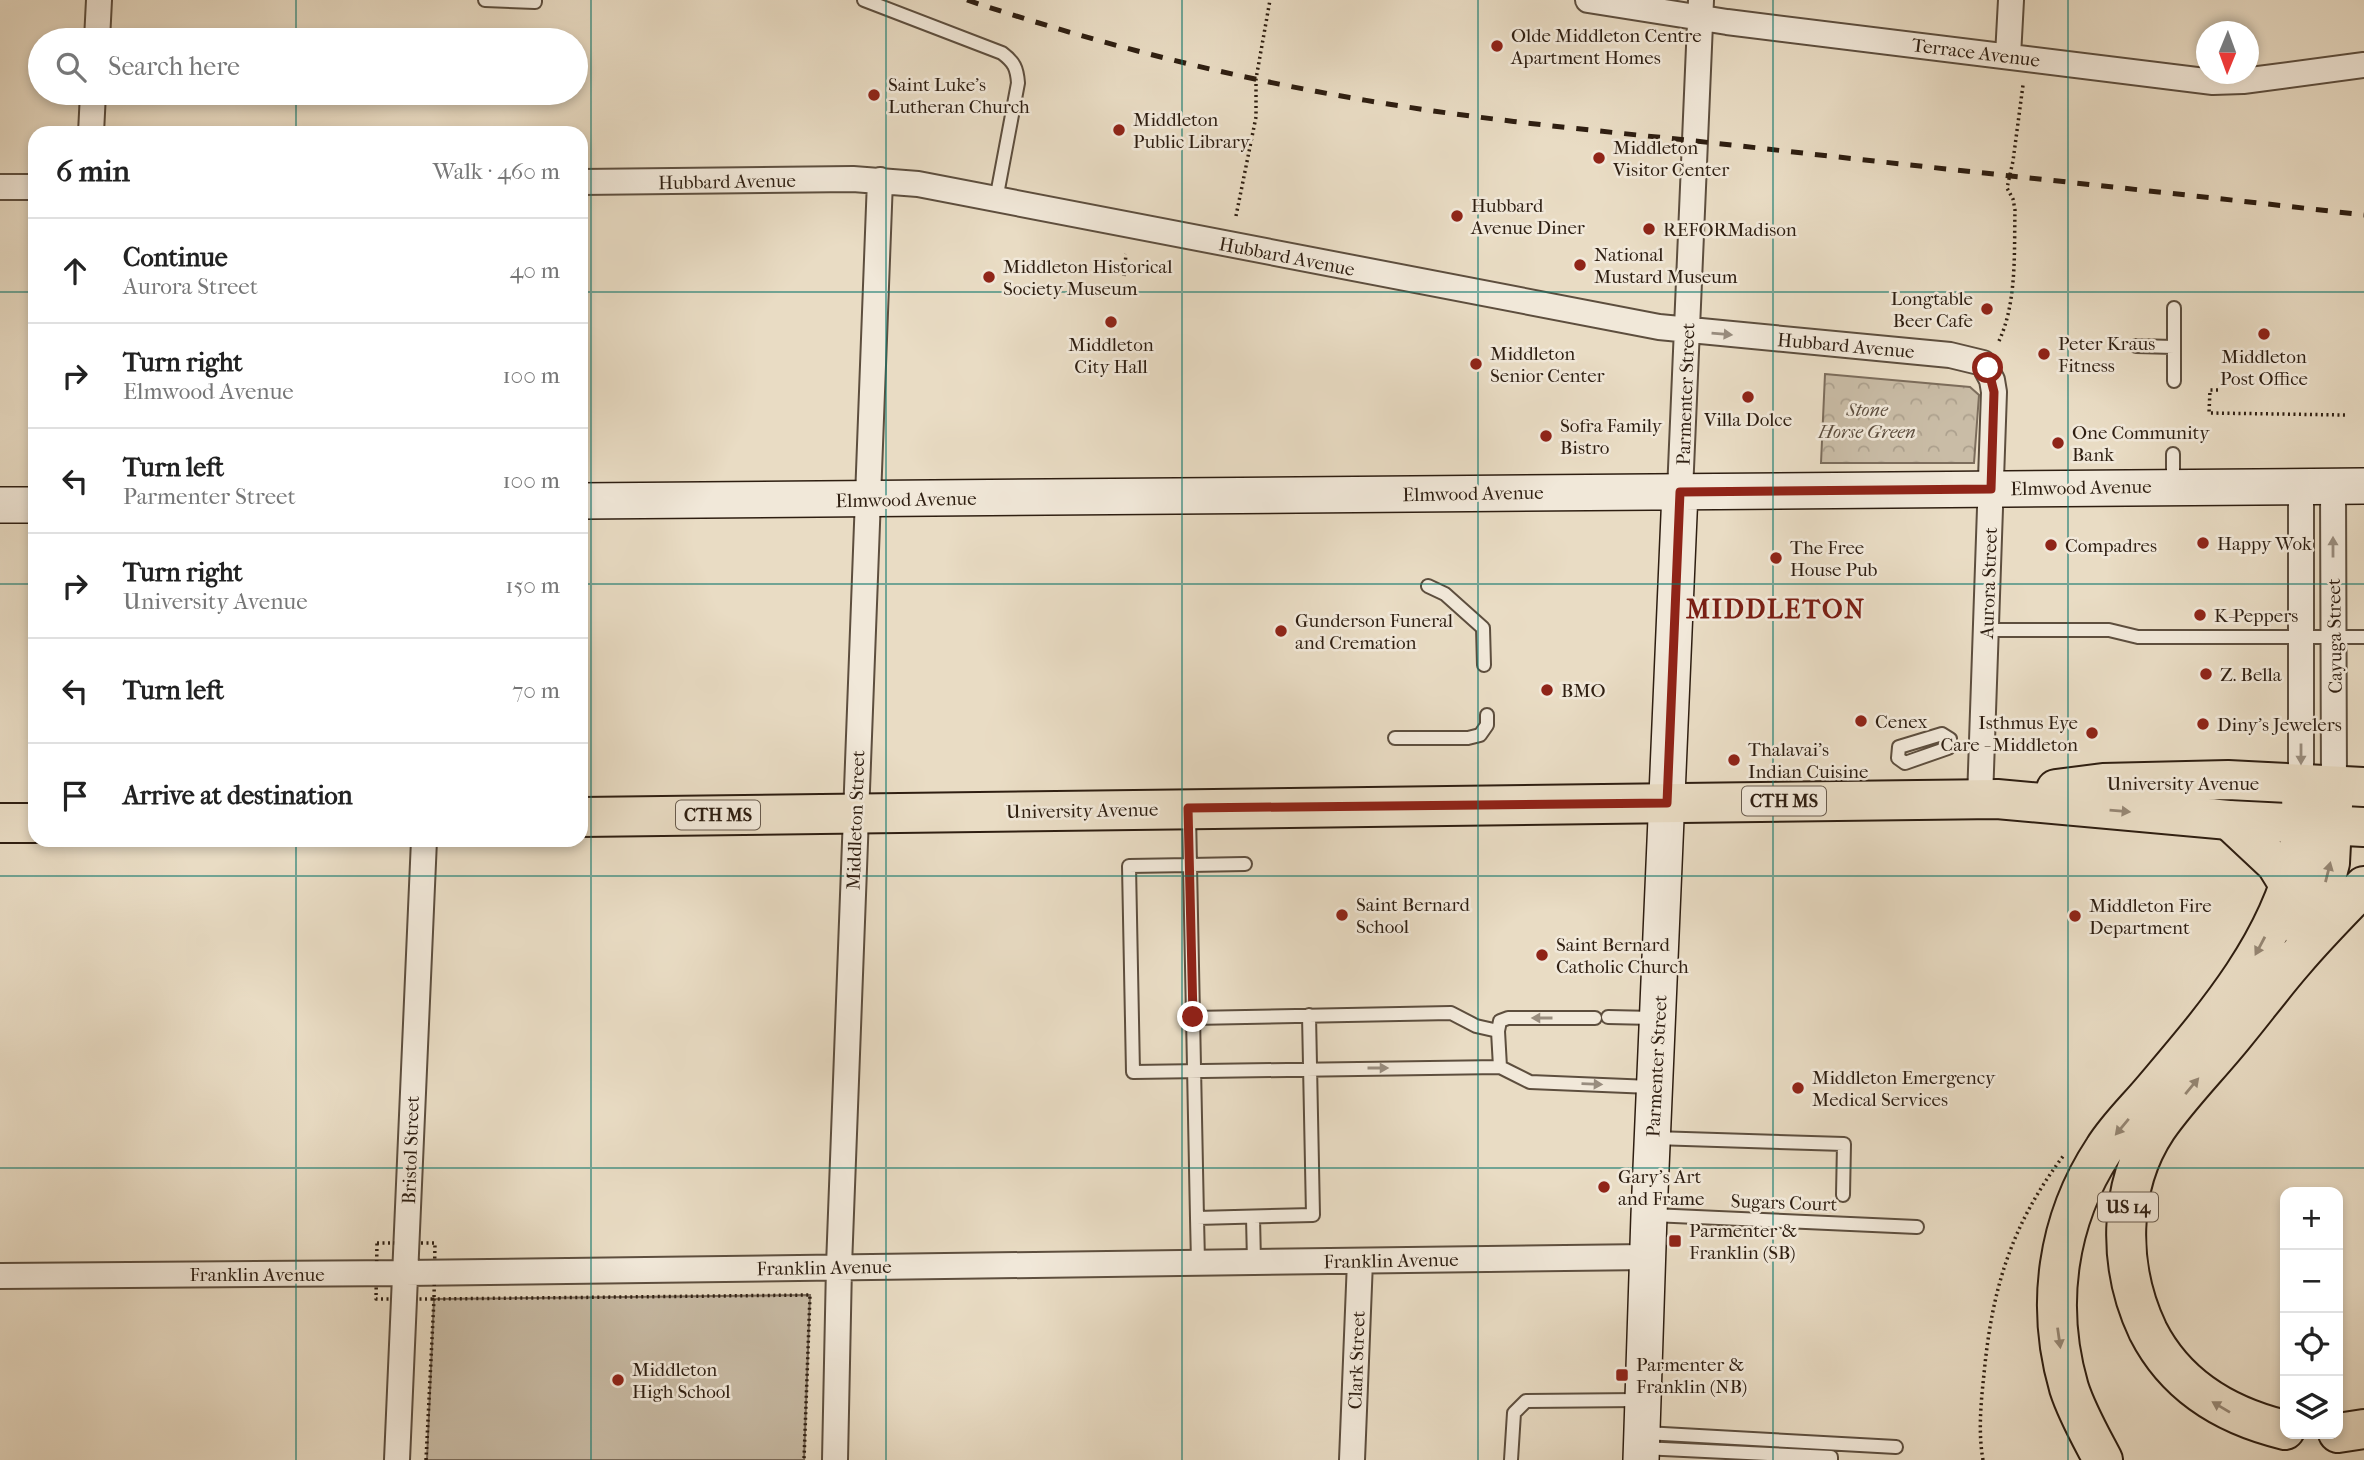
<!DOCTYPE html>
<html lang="en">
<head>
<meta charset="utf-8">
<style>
	:root { --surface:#fff; --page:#f6f6f6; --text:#222; --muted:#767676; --line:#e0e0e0 }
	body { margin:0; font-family:"IM FELL French Canon",serif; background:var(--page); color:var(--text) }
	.controls { position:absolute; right:21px; bottom:21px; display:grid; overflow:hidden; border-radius:14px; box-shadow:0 4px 10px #0003 }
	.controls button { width:63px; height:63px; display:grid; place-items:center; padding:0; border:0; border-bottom:2px solid var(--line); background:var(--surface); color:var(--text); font:35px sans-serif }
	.compass { position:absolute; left:2196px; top:21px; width:63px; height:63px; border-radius:50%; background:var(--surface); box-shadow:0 4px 10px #0003; rotate:181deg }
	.stop { position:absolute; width:21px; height:21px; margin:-16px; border:5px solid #8f2418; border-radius:50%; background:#fff }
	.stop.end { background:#8f2418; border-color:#fff; box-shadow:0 2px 7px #0008 }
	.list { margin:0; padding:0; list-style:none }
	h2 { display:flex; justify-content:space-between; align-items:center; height:91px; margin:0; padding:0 28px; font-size:30px }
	h2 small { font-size:23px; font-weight:400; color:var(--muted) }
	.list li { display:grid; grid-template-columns:46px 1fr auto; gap:21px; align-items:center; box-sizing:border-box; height:105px; padding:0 28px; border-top:2px solid var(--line) }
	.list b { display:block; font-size:26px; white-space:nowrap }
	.list p { margin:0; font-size:23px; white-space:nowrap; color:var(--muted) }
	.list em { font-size:23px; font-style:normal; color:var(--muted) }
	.icon { flex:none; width:38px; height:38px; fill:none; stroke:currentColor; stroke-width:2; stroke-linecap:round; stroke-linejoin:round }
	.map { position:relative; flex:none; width:2364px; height:1460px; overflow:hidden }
	.search { position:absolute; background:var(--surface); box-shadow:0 4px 10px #0003; left:28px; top:28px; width:560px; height:77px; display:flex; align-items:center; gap:18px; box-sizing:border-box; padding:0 24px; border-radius:38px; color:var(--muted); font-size:26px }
	.panel { position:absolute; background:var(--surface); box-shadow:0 4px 10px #0003; left:28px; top:126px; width:560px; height:721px; border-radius:21px }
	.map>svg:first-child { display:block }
	.grass { fill:#c9bca6; stroke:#7c6d5c; stroke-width:2 }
	.park { fill:url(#park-crowns); stroke:#7c6d5c; stroke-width:2 }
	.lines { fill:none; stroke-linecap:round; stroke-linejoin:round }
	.lane-casing { stroke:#5d4e3e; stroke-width:16 }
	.street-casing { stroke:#5d4e3e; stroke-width:28 }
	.secondary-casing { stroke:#2e1e11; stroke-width:38 }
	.primary-casing { stroke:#2e1e11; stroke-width:42 }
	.highway-casing { stroke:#2e1e11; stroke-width:42 }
	.path { stroke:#2e1e11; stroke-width:3.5; stroke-dasharray:2 3.5; stroke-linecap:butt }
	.lane { stroke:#f1e8d9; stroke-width:12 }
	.street { stroke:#f1e8d9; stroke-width:24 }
	.secondary { stroke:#f1e8d9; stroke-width:35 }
	.primary { stroke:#e9dcc4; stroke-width:38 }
	.highway { stroke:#e9dcc4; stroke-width:38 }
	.rail { stroke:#2e1e11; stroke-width:5; stroke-dasharray:12 12; stroke-linecap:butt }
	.oneway { fill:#998d7f }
	.oneway2 { fill:#958673 }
	.route { stroke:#8f2418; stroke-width:9 }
	.grid { fill:none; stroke:#0f766e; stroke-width:2; stroke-opacity:0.55 }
	.poi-dot { fill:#8f2418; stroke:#f1e8d9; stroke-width:2.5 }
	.labels { text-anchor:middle; stroke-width:5; stroke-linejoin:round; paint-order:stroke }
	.shield { fill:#f1e8d9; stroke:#685b4d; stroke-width:2 }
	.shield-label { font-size:18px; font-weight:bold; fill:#2e1e11 }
	.poi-label { font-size:19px; fill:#2e1e11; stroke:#f1e8d9; text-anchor:start }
	.street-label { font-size:19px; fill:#2e1e11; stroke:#f1e8d9 }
	.park-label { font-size:19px; font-style:italic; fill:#5c4d3e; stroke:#f1e8d9 }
	.district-label { font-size:26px; font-weight:bold; letter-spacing:2px; fill:#7a1f14; stroke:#f1e8d9 }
</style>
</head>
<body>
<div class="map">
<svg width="2364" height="1460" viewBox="0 0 2364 1460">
	<defs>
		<pattern id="park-crowns" width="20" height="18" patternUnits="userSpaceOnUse" patternTransform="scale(1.75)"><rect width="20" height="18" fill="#c9bca6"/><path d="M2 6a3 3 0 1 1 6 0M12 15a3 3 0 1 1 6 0" fill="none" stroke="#ada18e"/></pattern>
	</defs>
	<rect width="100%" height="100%" fill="#e9dcc4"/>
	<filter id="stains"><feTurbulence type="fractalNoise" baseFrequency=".00286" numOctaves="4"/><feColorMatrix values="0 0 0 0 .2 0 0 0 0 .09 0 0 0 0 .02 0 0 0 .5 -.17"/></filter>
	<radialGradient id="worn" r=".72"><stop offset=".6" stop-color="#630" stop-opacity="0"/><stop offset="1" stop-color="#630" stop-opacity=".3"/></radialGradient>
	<path class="grass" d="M810,1295L804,1460H427L434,1299Z"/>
	<path class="park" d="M1825,374L1970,387L1979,395L1974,463H1821Z"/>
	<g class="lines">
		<g class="lane-casing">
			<path id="lane" d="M485,0L535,2V0
				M864,0L1002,53C1014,62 1017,68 1018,83L996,200
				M2136,346L2174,347
				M2174,381V308
				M2173,486V454
				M1428,586L1445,594L1483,628L1484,665
				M1986,630H2109L2138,637H2364
				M1942,734L1950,739L1948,748L1905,763L1898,758L1899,747Z
				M1395,738H1468L1480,735L1487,725V715
				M1189,814L1190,865L1129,866L1133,1072L1500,1067L1530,1082L1651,1087
				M1245,864L1190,865L1197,1218L1313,1215L1309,1015
				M1608,1017L1654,1018
				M1193,1018L1451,1013L1476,1026L1498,1031
				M1500,1067L1498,1031L1500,1021L1508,1018H1595
				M1654,1138L1844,1144L1843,1195
				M1652,1215L1917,1227
				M1253,1217L1254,1262
				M1197,1218L1198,1262
				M1645,1433L1896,1447
				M1642,1448L1831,1457V1460
				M1511,1460L1514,1413L1526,1401L1639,1400"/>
		</g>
		<g class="street-casing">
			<path id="street" d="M1588,0L1727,22L2213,82L2243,81L2364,65
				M97,40L99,0
				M2008,56L2011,0
				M91,133L93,93
				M581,182L853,179L918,184L1659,327L1950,355L1983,363L1992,380L1994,392L1980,799
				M0,187H35
				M2333,486L2334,786
				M1680,492L1701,0
				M2301,785V487
				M0,1276L405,1273L1648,1257
				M397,1460L424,840
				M835,1460L839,1266L880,180
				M1352,1460L1360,1261"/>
		</g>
		<g class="secondary-casing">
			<path id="secondary" d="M581,501L2364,486
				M0,505H35
				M1641,1460L1649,1215L1680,492"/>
		</g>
		<g class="primary-casing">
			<path id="primary" d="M2056,789L2103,783L2228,780L2364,787
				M581,817L1997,799L2229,820L2364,827
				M0,823H35"/>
		</g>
		<g class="highway-casing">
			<path id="highway" d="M2229,820L2276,864L2289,885
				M2305,937L2321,897L2330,863L2334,786
				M2285,1430C2227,1416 2176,1386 2148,1331C2118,1268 2117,1188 2157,1128C2180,1095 2210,1065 2235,1034C2255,1010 2274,984 2295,960C2317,934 2341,910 2364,886
				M2338,1433L2364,1429
				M2103,1460C2091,1437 2077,1413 2069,1388C2045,1306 2057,1220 2104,1149C2117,1128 2136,1110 2152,1091C2211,1021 2277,947 2298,854C2303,831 2301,808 2301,785"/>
		</g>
		<path class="path" d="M1236,216L1256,117V79L1270,0
			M1124,276L1126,254
			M1999,341C2017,302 2014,253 2015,210L2013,199L2007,188L2013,161L2023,85
			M2218,390H2210L2209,413L2345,415
			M377,1243H435L434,1299H376Z
			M426,1460L434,1299L810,1295L804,1460
			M1983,1460C1978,1432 1981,1402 1984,1374C1992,1289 2011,1225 2064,1155"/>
		<use href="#lane" class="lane"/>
		<use href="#street" class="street"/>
		<use href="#secondary" class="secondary"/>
		<use href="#primary" class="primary"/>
		<use href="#highway" class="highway"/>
		<path class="rail" d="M967,0C1104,46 1245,81 1388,104C1505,123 1624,133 1741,146C1949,170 2157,191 2364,215"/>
	</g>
	<defs><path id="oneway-solid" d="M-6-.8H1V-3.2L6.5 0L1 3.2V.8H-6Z" transform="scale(1.75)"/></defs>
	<g class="oneway">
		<use href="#oneway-solid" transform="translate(1722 334) rotate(5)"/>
		<use href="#oneway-solid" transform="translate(2333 547) rotate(-90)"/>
		<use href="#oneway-solid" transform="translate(2301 754) rotate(90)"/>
		<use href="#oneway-solid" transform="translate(1542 1018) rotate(180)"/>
		<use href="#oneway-solid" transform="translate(1378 1068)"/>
		<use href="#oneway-solid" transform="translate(1592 1084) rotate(2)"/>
	</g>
	<g class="oneway2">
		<use href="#oneway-solid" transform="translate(2120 811) rotate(5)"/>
		<use href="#oneway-solid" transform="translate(2328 872) rotate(-76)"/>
		<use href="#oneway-solid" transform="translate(2260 946) rotate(118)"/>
		<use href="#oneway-solid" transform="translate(2192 1086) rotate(-50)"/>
		<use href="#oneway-solid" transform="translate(2122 1127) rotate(130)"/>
		<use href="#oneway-solid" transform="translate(2059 1338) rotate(82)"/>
		<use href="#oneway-solid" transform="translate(2221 1407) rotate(-149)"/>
	</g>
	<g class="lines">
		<path class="route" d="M1193,1017L1188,808L1667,803L1680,492L1991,489L1994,392L1988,368"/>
	</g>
	<path class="grid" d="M296,0V40M591,0V1460M886,0V1460M1182,0V1460M1478,0V1460M1773,0V1460M2068,0V1460M296,93V133M0,292H35M581,292H2364M0,584H35M581,584H2364M296,840V1460M0,876H2364M0,1168H2364"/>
	<g class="poi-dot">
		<circle cx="1497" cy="46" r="7"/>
		<circle cx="874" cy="95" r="7"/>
		<circle cx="1119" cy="130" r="7"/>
		<circle cx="1599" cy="158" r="7"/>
		<circle cx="1457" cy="216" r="7"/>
		<circle cx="1649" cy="229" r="7"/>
		<circle cx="1580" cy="265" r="7"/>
		<circle cx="989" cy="277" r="7"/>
		<circle cx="1987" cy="309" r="7"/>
		<circle cx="1111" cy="322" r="7"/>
		<circle cx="2264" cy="334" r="7"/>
		<circle cx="2044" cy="354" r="7"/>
		<circle cx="1476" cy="364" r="7"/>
		<circle cx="1748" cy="397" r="7"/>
		<circle cx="1546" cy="436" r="7"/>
		<circle cx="2058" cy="443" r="7"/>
		<circle cx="2203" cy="543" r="7"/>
		<circle cx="2051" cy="545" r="7"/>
		<circle cx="1776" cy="558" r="7"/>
		<circle cx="2200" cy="615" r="7"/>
		<circle cx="1281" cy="631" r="7"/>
		<circle cx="2206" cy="674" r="7"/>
		<circle cx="1547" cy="690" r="7"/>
		<circle cx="1861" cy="721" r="7"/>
		<circle cx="2203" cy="724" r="7"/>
		<circle cx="2092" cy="733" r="7"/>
		<circle cx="1734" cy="760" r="7"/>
		<circle cx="1342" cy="915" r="7"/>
		<circle cx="2075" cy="916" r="7"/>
		<circle cx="1542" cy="955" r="7"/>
		<circle cx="1798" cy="1088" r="7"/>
		<circle cx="1604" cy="1187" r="7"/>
		<rect x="1668" y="1234" width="14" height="14" rx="3.5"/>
		<rect x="1615" y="1368" width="14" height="14" rx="3.5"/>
		<circle cx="618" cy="1380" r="7"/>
	</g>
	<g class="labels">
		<g class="shield">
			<rect x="1742" y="786.5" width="84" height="29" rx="5"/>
			<rect x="676" y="800.5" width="84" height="29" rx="5"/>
			<rect x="2098" y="1192.5" width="60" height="29" rx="5"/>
		</g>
		<g class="shield-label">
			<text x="1784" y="807">CTH MS</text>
			<text x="718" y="821">CTH MS</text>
			<text x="2128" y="1213">US 14</text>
		</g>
		<g class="poi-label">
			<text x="1511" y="42">Olde Middleton Centre<tspan x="1511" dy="22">Apartment Homes</tspan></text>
			<text x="888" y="91">Saint Luke's<tspan x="888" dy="22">Lutheran Church</tspan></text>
			<text x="1133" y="126">Middleton<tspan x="1133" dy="22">Public Library</tspan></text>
			<text x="1613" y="154">Middleton<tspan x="1613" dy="22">Visitor Center</tspan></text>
			<text x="1471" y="212">Hubbard<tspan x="1471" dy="22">Avenue Diner</tspan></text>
			<text x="1663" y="236">REFORMadison</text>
			<text x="1594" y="261">National<tspan x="1594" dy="22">Mustard Museum</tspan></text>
			<text x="1003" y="273">Middleton Historical<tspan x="1003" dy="22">Society Museum</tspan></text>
			<text x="1973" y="305" text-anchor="end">Longtable<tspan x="1973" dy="22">Beer Cafe</tspan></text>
			<text x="2058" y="350">Peter Kraus<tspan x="2058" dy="22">Fitness</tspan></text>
			<text x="1111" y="351" text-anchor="middle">Middleton<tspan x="1111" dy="22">City Hall</tspan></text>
			<text x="1490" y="360">Middleton<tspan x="1490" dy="22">Senior Center</tspan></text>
			<text x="2264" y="363" text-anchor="middle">Middleton<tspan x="2264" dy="22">Post Office</tspan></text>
			<text x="1748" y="426" text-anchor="middle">Villa Dolce</text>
			<text x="1560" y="432">Sofra Family<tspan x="1560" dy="22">Bistro</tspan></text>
			<text x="2072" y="439">One Community<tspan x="2072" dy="22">Bank</tspan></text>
			<text x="2217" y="550">Happy Wok</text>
			<text x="2065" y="552">Compadres</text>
			<text x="1790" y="554">The Free<tspan x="1790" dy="22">House Pub</tspan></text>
			<text x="2214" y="622">K-Peppers</text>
			<text x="1295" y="627">Gunderson Funeral<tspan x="1295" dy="22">and Cremation</tspan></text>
			<text x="2220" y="681">Z. Bella</text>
			<text x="1561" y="697">BMO</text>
			<text x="1875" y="728">Cenex</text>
			<text x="2078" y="729" text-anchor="end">Isthmus Eye<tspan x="2078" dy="22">Care - Middleton</tspan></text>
			<text x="2217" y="731">Diny's Jewelers</text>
			<text x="1748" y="756">Thalavai's<tspan x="1748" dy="22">Indian Cuisine</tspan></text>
			<text x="1356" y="911">Saint Bernard<tspan x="1356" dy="22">School</tspan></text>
			<text x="2089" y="912">Middleton Fire<tspan x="2089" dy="22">Department</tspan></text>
			<text x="1556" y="951">Saint Bernard<tspan x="1556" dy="22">Catholic Church</tspan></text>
			<text x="1812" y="1084">Middleton Emergency<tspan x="1812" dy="22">Medical Services</tspan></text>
			<text x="1618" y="1183">Gary's Art<tspan x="1618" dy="22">and Frame</tspan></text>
			<text x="1689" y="1237">Parmenter &amp;<tspan x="1689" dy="22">Franklin (SB)</tspan></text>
			<text x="1636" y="1371">Parmenter &amp;<tspan x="1636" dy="22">Franklin (NB)</tspan></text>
			<text x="632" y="1376">Middleton<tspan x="632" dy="22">High School</tspan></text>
		</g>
		<g class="street-label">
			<text transform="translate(1976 52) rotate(7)" y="7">Terrace Avenue</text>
			<text transform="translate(727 181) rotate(-1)" y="7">Hubbard Avenue</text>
			<text transform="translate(1287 256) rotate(11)" y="7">Hubbard Avenue</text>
			<text transform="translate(1846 345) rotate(5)" y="7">Hubbard Avenue</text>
			<text transform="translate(1685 394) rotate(-88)" y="7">Parmenter Street</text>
			<text transform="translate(2081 487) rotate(-1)" y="7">Elmwood Avenue</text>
			<text transform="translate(1473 493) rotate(-1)" y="7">Elmwood Avenue</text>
			<text transform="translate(906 499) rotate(-1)" y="7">Elmwood Avenue</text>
			<text transform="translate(1988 583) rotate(-88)" y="7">Aurora Street</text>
			<text transform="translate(2334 636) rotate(-91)" y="7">Cayuga Street</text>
			<text x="2183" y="790">University Avenue</text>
			<text transform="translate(1082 810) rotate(-1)" y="7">University Avenue</text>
			<text transform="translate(855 820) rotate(-88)" y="7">Middleton Street</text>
			<text transform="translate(1656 1066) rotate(-87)" y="7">Parmenter Street</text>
			<text transform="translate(410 1150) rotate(-88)" y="7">Bristol Street</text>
			<text transform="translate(1784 1202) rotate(2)" y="7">Sugars Court</text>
			<text transform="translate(1391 1260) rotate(-1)" y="7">Franklin Avenue</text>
			<text transform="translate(824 1267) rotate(-1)" y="7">Franklin Avenue</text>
			<text x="257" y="1281">Franklin Avenue</text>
			<text transform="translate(1356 1360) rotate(-88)" y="7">Clark Street</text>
		</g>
		<g class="park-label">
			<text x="1867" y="416">Stone<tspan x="1867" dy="22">Horse Green</tspan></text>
		</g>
		<g class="district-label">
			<text x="1776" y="618">MIDDLETON</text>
		</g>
	</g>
	<rect width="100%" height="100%" filter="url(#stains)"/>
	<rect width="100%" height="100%" fill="url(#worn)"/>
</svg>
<div class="controls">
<button>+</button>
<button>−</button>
<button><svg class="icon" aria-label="locate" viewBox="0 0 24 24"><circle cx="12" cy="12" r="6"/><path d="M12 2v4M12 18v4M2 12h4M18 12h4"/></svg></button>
<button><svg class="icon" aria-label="layers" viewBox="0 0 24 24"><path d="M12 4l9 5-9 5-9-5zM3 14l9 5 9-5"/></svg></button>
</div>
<svg class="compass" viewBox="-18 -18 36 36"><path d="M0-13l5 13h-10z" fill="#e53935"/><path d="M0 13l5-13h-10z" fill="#767676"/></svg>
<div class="stop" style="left:1988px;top:368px"></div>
<div class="stop end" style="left:1193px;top:1017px"></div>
<div class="search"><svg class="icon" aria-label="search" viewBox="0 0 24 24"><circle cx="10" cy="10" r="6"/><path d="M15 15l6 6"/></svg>Search here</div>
<section class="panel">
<h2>6 min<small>Walk · 460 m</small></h2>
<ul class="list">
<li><svg class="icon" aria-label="ahead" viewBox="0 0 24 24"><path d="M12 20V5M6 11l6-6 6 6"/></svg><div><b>Continue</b><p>Aurora Street</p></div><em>40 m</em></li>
<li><svg class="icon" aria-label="right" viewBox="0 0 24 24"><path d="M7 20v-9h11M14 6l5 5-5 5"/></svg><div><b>Turn right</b><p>Elmwood Avenue</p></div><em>100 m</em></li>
<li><svg class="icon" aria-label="left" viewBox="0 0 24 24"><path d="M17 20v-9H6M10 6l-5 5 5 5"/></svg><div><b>Turn left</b><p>Parmenter Street</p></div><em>100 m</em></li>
<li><svg class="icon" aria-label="right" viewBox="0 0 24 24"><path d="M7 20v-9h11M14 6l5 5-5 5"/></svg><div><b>Turn right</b><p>University Avenue</p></div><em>150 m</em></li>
<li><svg class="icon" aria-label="left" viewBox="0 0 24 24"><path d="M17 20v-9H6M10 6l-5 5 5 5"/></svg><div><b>Turn left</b></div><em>70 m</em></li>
<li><svg class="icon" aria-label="arrive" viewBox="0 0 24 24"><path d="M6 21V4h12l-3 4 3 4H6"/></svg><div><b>Arrive at destination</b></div></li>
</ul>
</section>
</div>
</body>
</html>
